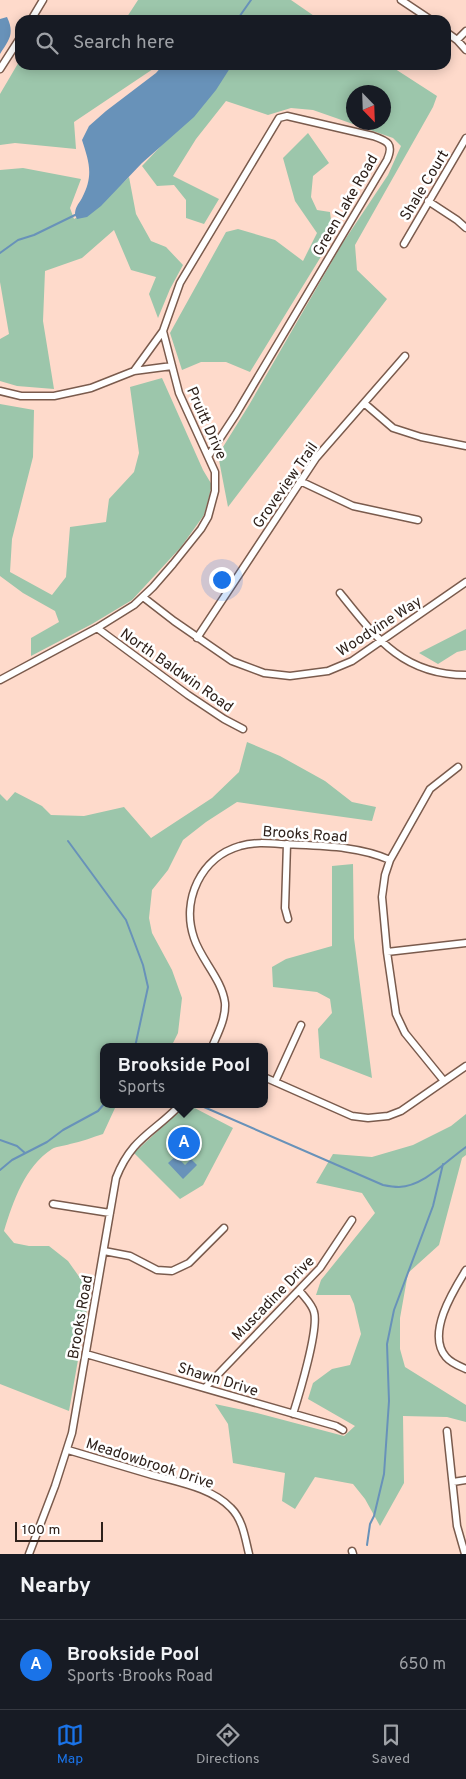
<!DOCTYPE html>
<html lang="en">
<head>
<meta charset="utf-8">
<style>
	:root { --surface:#171b24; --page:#242831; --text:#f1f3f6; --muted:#9ea1a6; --line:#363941; --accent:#1a73e8 }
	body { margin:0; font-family:Overpass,sans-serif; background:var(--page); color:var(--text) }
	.compass { position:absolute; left:346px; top:85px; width:45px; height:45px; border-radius:50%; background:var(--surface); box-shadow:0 2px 12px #0003; rotate:157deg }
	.scale { position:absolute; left:15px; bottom:12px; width:88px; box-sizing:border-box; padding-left:5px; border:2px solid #2e211b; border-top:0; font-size:14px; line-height:18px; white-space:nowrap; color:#2e211b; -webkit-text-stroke:4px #fff; paint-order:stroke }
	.you { position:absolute; left:221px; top:579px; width:18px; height:18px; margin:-12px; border:4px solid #fff; border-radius:50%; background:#1a73e8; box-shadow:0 0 0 8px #1a73e833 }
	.badge { display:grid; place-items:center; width:32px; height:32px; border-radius:50%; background:var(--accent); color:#fff; font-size:16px; font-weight:700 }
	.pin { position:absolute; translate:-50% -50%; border:2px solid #fff; box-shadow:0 1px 5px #0006 }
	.popup { position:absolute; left:100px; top:1043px; width:168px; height:65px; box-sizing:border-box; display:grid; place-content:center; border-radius:10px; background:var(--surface); filter:drop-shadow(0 1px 4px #0005); font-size:16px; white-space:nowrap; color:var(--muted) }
	.popup b { font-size:19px; color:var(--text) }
	.popup::after { content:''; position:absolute; left:50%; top:100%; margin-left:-10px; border:10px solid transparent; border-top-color:var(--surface) }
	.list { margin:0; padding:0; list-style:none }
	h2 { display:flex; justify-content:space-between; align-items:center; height:65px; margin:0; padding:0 20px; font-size:21px }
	h2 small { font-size:16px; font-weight:400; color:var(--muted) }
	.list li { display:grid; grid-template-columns:32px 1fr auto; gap:15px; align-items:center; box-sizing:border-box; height:90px; padding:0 20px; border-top:1px solid var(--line) }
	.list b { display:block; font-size:19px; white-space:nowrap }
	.list p { margin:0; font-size:16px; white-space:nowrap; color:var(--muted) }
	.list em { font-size:16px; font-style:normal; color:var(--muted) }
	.icon { flex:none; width:28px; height:28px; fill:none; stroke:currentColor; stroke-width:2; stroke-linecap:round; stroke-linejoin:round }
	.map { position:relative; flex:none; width:466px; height:1554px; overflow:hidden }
	.search { position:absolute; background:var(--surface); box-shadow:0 2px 12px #0003; left:15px; right:15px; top:15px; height:55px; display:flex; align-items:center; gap:12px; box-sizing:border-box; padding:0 18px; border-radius:15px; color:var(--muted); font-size:19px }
	.sheet { height:155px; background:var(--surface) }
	nav { display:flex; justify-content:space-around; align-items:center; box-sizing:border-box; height:70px; border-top:1px solid var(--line); background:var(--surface); font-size:14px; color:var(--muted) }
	nav a { display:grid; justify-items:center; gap:2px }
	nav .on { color:var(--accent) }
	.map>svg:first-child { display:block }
	.green { fill:#9cc6ab; fill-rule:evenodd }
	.water { fill:#6892b9 }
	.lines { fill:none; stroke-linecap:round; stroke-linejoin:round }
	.stream { stroke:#6892b9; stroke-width:2 }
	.minor-casing { stroke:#7a5b4d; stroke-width:9 }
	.minor { stroke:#fff; stroke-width:6 }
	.labels { text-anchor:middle; stroke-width:5; stroke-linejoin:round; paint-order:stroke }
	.street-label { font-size:15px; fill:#2e211b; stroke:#fff }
</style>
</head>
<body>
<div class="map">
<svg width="466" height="1554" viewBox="0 0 466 1554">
	<rect width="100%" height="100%" fill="#fedacb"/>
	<path class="green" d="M138,0H291L320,20H198L191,16L189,20H125Z
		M20,60V65H157L153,69L74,122L76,149L15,143L0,145V94Z
		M226,65H389L437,96L433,107L355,245L357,270L387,299L228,507L218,455L249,405L342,244L388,175L401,146L393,138L313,110L291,108L268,115L226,101L196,139L173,176L219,199L204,224L186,218V200L174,185L157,186L142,166L174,132ZM354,92H384V122H354Z
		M308,133L329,163L313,176L311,197L317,210L330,212L333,237L250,372L226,362H201L182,370L170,333L226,232L238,229L275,240L303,261L317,233L295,201L283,158Z
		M23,168L81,179L70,208L74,219L98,206L129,177L136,214L151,241L166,247L183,265L170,289L158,318L149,294L156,277L131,270L114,230L82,258L45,271L43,321L54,389L17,386L0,381V339L9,334L0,282V170Z
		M162,378L203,470L212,485L204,515L181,547L132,600L92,624L31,656V638L59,622L55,611L23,593L0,576V404L34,410L33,457L12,539L10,572L52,595L66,577L70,527L106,522L109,499L134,472L139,453L130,387Z
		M466,629V650L457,652L438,664L419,653Z
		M247,742L280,756L325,781L352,802L376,807L372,821L237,802L206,822L183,840L168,870L152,890L149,918L152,933L172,970L182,998L178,1033L171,1047H104V1104H119L115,1108L103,1134C93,1137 81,1142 70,1144C64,1146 57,1146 52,1149C25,1166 13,1202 4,1231L14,1243L29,1246H49L68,1261L90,1292L69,1411L0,1384V794L7,801L15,792L42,806L51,815L84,816L124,807L151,838L212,798L239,772Z
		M353,864L354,938L372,1078L320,1058L318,1029L332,1013L330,999L317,992L273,987L272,967L286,959L332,946V866Z
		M187,1104L233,1128L203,1185L180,1199L134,1153Z
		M466,1114V1155L462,1158L439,1245L408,1273L400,1318V1349L405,1367L466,1405V1422L447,1417L403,1416L404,1483L380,1526L365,1499L353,1484L315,1477L295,1509L282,1501L285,1473L233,1463L228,1424L215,1404L257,1413L344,1436L355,1426L308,1399L313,1383L332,1369L350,1365L361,1334L354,1304L350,1295H316L321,1280L375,1213L362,1193L316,1183L333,1154L372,1157L413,1145L451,1126Z"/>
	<path class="water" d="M7,17C15,34 9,40 0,54V19Z
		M163,65H232L216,90L194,117L142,163L101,206L87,217L77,219L75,215C75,207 78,205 82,198C94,175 89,162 82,140L89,126L106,111L156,73Z
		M176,1156L185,1165L191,1159L197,1165L183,1179L168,1163Z"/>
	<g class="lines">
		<path class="stream" d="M237,20L251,0
			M0,253L18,240L34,235L75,215
			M68,841L126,920L143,965L148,987L135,1047
			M197,1104L383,1185C388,1186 394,1187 399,1187C424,1186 446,1161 466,1147
			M0,1140L17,1146L25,1153
			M0,1170L12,1160L47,1142L63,1130L98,1111L104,1104
			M367,1545L370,1524L374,1516L384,1474L389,1401L387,1344L394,1310L433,1206L443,1164"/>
		<g class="minor-casing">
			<path id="minor" d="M401,0L431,20
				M31,20L43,0
				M446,32L457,40L466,50
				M457,40L466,31
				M0,69L20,38
				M428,201L457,220L466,228
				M404,244L466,138
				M134,371L163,331L180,283L279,118L287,116L373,136C388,141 394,144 387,160L236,414L209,455
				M0,391L21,396H54L91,388L134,371L172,366
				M364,403L393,428L421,437L466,446
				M300,481L353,506L418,520
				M340,593C376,638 403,675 466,675
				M143,597L174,621L232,661L264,673L290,676L328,671L352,661L466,582
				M97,628L188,695L224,719L243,729
				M197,638L316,458L405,356
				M0,680L97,628L134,605L153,587L173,564L201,529L208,517L215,491V472L179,393L163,331
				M287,844L285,908L288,919
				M387,952L466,943
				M212,1047C218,1033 226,1018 225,1003C222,979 201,960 194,938C181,900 201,857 240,846C253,842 267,843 281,844C317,846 357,845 390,860
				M264,1077L352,1116L368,1118L388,1116L401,1111L466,1066
				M444,1081L405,1033L396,1014L387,952L382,897L385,875L390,860L430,789L458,767
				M275,1082L301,1025
				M53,1204L110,1213
				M104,1251L130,1256L157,1270L172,1271L189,1263L224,1228
				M466,1270C453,1291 426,1334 446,1357C451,1363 459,1366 466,1369
				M86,1354L336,1426L343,1430
				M205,1388L320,1268L352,1220
				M293,1414C299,1395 319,1329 314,1312C312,1304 304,1297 299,1290
				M447,1431L457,1526L465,1554
				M68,1450C95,1458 122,1466 149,1474C176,1482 211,1487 231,1508C243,1520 245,1538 249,1554
				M453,1482L466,1480
				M352,1551L353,1554
				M29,1554L55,1486L72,1433L116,1178C132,1137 154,1133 181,1104"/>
		</g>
		<use href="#minor" class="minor"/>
	</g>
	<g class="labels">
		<g class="street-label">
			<text transform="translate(424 185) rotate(-59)" y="5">Shale Court</text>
			<text transform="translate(345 205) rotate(-60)" y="5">Green Lake Road</text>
			<text transform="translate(207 423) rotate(66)" y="5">Pruitt Drive</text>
			<text transform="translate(285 485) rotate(-55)" y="5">Groveview Trail</text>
			<text transform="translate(379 626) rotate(-33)" y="5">Woodvine Way</text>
			<text transform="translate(177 670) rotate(35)" y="5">North Baldwin Road</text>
			<text transform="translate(305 834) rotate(4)" y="5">Brooks Road</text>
			<text transform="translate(273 1298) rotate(-46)" y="5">Muscadine Drive</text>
			<text transform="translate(80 1317) rotate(-80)" y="5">Brooks Road</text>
			<text transform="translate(218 1379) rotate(17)" y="5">Shawn Drive</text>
			<text transform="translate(150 1463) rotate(18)" y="5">Meadowbrook Drive</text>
		</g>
	</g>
</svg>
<svg class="compass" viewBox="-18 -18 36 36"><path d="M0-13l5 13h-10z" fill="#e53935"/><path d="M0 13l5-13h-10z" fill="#9ea1a6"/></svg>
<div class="scale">100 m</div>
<div class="you"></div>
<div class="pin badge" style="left:184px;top:1143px">A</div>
<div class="popup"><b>Brookside Pool</b>Sports</div>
<div class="search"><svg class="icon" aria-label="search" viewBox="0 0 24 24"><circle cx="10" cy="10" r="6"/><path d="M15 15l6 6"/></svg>Search here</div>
</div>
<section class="sheet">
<h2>Nearby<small></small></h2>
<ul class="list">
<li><span class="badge">A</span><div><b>Brookside Pool</b><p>Sports · Brooks Road</p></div><em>650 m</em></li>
</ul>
</section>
<nav>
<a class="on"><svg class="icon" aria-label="map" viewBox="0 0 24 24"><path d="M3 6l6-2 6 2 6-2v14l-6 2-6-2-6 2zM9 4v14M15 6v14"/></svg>Map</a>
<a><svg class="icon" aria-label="directions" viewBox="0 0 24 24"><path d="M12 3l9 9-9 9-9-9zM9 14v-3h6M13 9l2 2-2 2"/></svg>Directions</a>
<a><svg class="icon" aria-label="saved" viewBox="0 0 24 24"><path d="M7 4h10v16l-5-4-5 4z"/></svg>Saved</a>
</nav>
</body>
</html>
